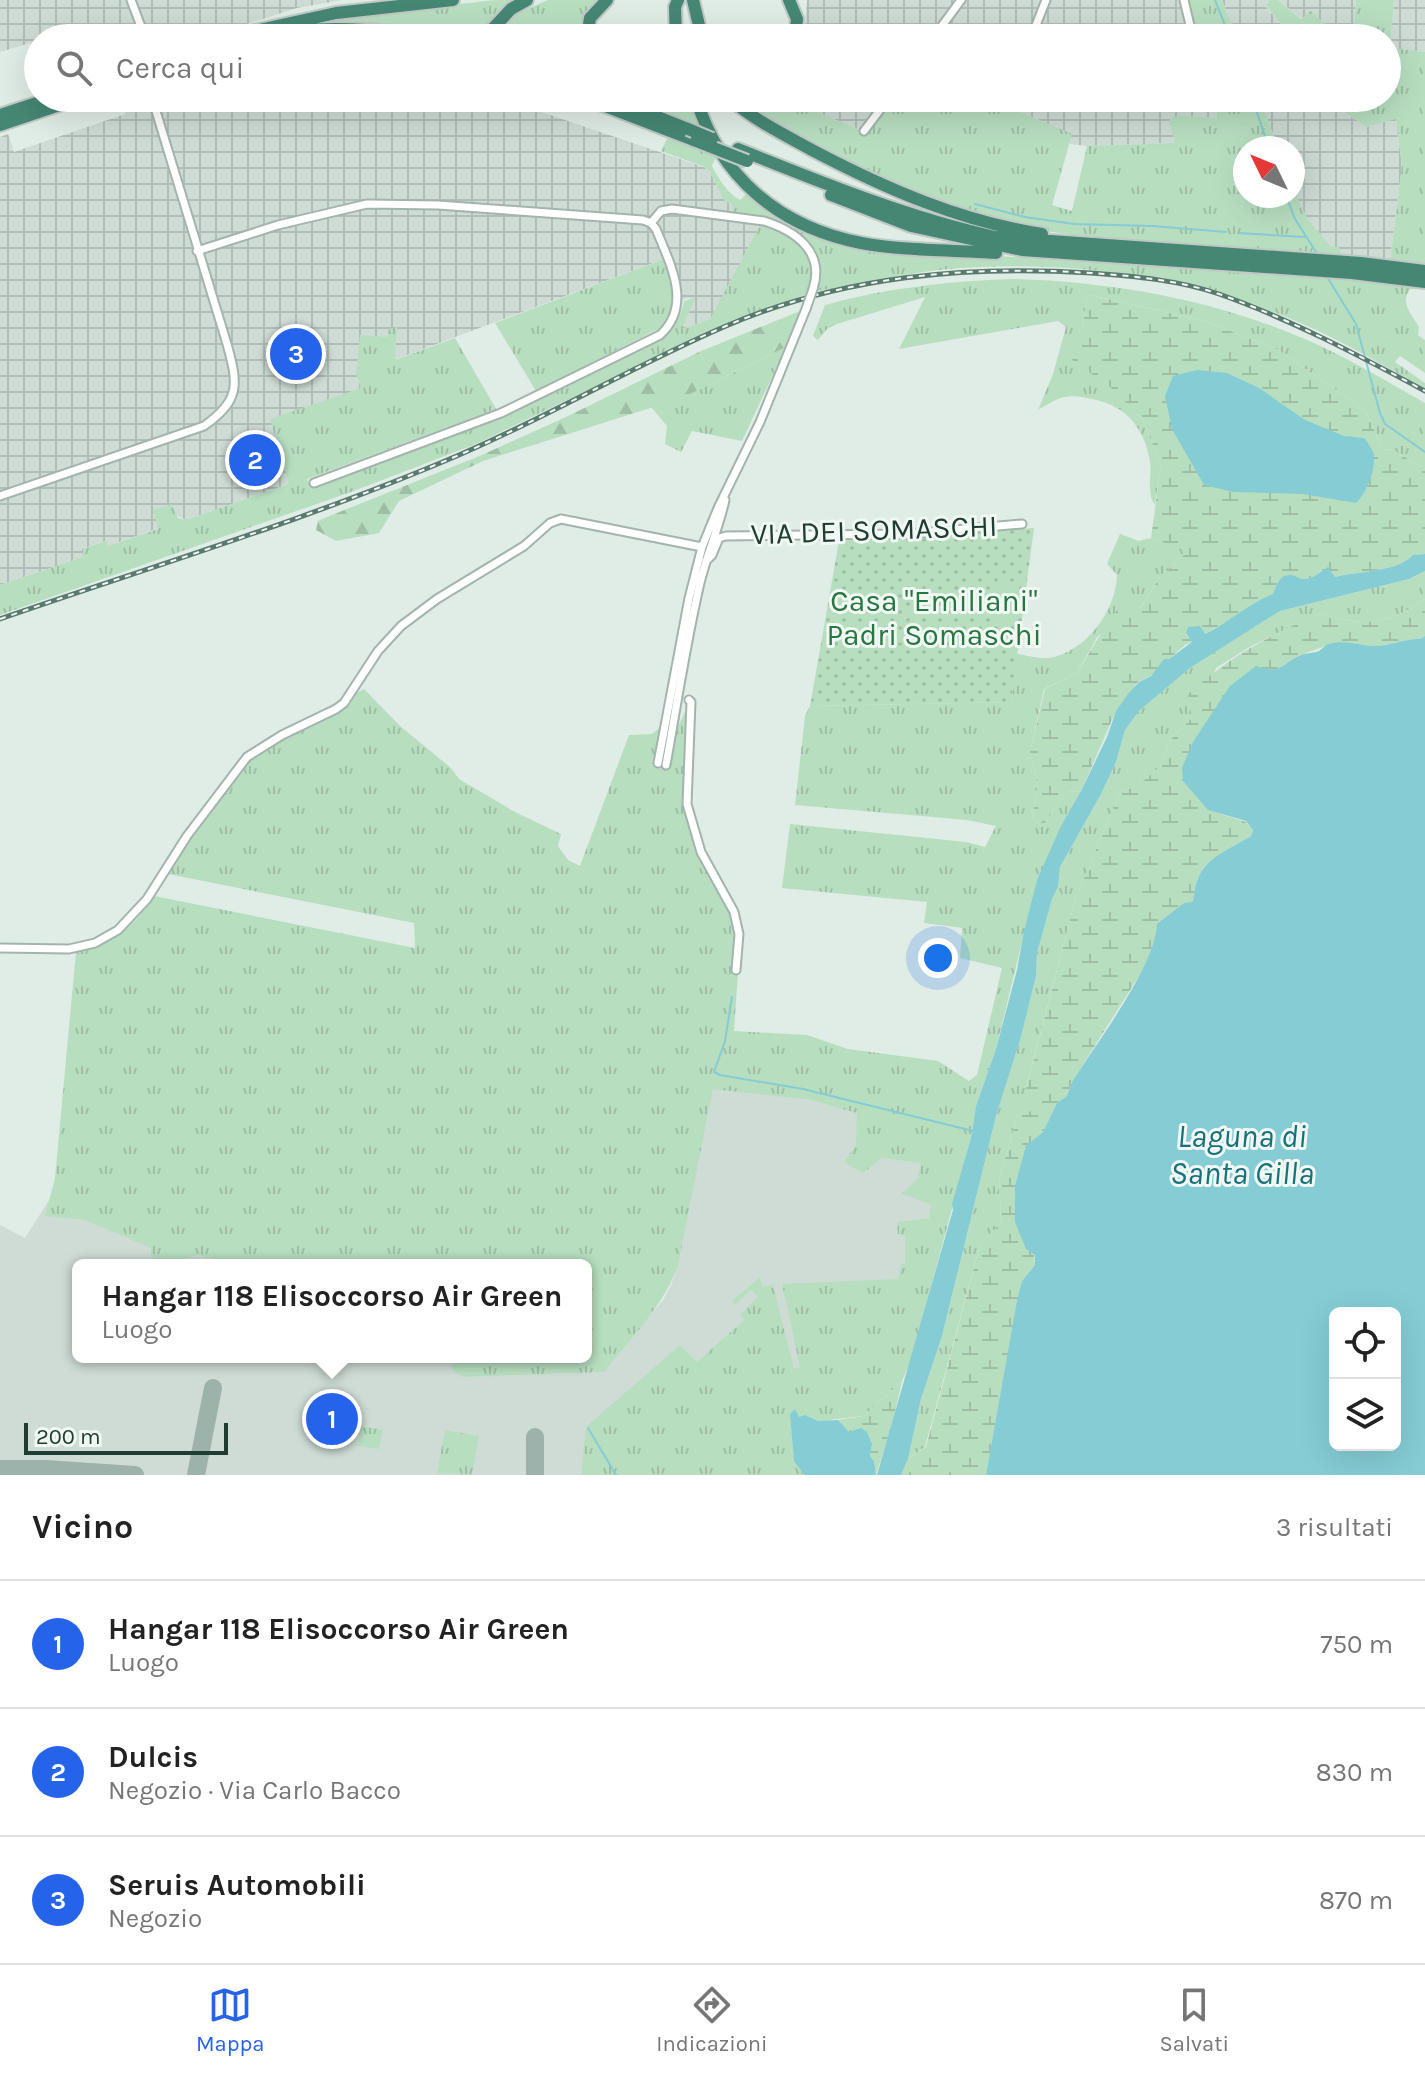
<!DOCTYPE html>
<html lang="it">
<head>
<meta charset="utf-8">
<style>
	:root { --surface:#fff; --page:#f2f2f2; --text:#222; --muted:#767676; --line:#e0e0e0; --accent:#2563eb }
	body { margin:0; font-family:Karla,sans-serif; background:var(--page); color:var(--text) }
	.controls { position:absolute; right:24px; bottom:24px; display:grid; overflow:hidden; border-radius:12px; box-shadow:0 8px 32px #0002 }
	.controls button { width:72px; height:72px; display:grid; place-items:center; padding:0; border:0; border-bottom:2px solid var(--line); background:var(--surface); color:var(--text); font:40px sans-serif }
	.compass { position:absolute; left:1233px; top:136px; width:72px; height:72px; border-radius:50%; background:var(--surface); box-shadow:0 8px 32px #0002; rotate:313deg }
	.scale { position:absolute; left:24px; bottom:20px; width:204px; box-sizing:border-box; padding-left:8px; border:4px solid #203d33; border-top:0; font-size:22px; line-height:28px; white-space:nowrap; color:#203d33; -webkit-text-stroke:6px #f1f8f4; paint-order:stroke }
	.you { position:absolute; left:938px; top:958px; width:28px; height:28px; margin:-20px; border:6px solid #fff; border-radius:50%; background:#1a73e8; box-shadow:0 0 0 12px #1a73e833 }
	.badge { display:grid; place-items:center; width:52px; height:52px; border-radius:50%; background:var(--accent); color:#fff; font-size:26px; font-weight:700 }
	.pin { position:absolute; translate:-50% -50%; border:4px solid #fff; box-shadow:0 2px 8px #0006 }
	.popup { position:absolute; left:72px; top:1259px; width:520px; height:104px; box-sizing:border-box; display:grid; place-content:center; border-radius:12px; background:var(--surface); filter:drop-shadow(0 2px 6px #0005); font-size:26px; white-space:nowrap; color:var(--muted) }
	.popup b { font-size:30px; color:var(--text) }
	.popup::after { content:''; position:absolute; left:50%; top:100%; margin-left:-16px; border:16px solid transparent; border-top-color:var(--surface) }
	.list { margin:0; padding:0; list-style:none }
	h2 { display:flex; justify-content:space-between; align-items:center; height:104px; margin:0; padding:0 32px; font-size:34px }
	h2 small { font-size:26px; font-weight:400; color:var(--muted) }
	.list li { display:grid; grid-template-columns:52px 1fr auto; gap:24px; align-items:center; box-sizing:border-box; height:128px; padding:0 32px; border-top:2px solid var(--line) }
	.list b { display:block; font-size:30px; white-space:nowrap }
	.list p { margin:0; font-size:26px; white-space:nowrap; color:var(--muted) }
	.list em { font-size:26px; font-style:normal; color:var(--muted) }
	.icon { flex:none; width:44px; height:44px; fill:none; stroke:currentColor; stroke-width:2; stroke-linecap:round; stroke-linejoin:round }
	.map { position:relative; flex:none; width:1425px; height:1475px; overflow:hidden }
	.search { position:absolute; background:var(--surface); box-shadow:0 8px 32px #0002; left:24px; right:24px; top:24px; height:88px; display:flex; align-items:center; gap:20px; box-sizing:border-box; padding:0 28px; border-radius:44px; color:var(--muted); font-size:30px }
	.sheet { height:488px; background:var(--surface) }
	nav { display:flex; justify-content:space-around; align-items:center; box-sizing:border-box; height:112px; border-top:2px solid var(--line); background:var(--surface); font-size:22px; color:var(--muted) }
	nav a { display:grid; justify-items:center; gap:4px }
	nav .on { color:var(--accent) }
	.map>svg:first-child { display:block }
	.built { fill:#cedcd5 }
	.industrial { fill:url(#industrial-grid) }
	.grass { fill:url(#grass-tufts) }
	.forest { fill:url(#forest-firs) }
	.wetland { fill:url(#wetland-marsh) }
	.park { fill:url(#park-dots) }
	.pitch { fill:#b8dec0 }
	.water { fill:#85ccd4; fill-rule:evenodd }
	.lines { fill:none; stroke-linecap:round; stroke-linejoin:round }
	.stream { stroke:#85ccd4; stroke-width:2 }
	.taxiway { stroke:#9db2aa; stroke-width:18 }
	.minor-casing { stroke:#a3b4ad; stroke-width:11 }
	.trunk-casing { stroke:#c1c9c6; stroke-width:16 }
	.minor { stroke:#fff; stroke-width:7 }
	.trunk { stroke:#468774; stroke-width:12 }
	.rail-casing { stroke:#5a796f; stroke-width:5 }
	.rail { stroke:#f1f8f4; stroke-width:2; stroke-dasharray:6; stroke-linecap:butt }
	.minor-bridge-casing { stroke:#a3b4ad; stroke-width:11; stroke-linecap:butt }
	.trunk-bridge-casing { stroke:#c1c9c6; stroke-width:16; stroke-linecap:butt }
	.minor-bridge { stroke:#fff; stroke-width:7 }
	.trunk-bridge { stroke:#468774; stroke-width:12 }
	.labels { text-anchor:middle; stroke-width:6; stroke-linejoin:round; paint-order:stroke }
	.street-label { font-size:30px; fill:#203d33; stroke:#f1f8f4 }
	.park-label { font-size:30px; fill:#287641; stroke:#f1f8f4 }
	.water-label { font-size:32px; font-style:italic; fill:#17717b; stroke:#f1f8f4 }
</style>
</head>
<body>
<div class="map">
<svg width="1425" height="1475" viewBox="0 0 1425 1475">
	<defs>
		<pattern id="industrial-grid" width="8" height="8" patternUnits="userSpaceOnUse" patternTransform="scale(2)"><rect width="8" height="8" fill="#cedcd5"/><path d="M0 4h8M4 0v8" fill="none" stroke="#b1beb7"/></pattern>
		<pattern id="grass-tufts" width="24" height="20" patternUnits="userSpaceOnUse" patternTransform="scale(2)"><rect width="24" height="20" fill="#b8dec0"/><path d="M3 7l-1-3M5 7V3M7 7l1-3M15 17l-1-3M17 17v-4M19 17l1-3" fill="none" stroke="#9ebfa5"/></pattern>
		<pattern id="forest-firs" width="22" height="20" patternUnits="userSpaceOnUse" patternTransform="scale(2)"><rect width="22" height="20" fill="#b8dec0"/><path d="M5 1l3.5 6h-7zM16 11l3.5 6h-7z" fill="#9ebfa5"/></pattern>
		<pattern id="wetland-marsh" width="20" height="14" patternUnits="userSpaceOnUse" patternTransform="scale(2)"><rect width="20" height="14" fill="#b8dec0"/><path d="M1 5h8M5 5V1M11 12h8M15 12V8" fill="none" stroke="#9ebfa5"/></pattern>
		<pattern id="park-dots" width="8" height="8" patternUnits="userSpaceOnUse" patternTransform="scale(2)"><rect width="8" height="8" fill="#b8dec0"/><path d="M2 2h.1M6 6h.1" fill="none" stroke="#9ebfa5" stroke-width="1.8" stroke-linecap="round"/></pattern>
	</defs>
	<rect width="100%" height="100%" fill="#e0ece6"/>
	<path class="built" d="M713,1088L810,1100L970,1142L845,1402L787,1475H0V1225L25,1238L61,1181L253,1265H78V1357H453L452,1365L465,1377L603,1372L663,1300L671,1285L678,1266Z"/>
	<path class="industrial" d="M0,0H342L297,8L204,38H38V65L30,43L0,52Z
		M807,0H1188L1198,38H804Z
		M1222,0H1269L1266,7L1293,38H1237Z
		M1278,0H1356L1353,38H1340L1311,12L1302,19Z
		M1394,0H1425V52L1390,48Z
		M128,98H407L412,103L423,106H435L452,98H500L704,167L710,172L725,201L764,219L711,319L682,329L690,298L673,302L674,295L664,259L394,360L388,337L361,387L289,484L186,520L176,515L158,525L159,528L108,546L105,541L82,549L84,557L0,585V137L8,134L14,152L125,114Z
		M799,98H895L867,133L798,104Z
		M988,98H1215L1217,118L1180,115L1170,120L1176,143L1087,146L1070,144L1071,134Z
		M1260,98H1325L1366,127L1396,118L1402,166L1390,261L1340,255V248L1330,247L1307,218L1298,200L1293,188V148H1278Z"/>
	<path class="grass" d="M495,0H522L482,38H443L397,26L364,24H305L312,21Z
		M548,0H600L582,38H494L518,13Z
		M1188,0H1222L1237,38H1198Z
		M1269,0H1278L1301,19L1311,11L1340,38H1293L1266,6Z
		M1356,0H1394L1390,48L1425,52V289H1410C1400,303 1411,314 1419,327L1418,335L1425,340V373L1400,356L1395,362L1425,383V388C1387,368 1351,346 1312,328C1200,277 1072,259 949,269C904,273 861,285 817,291C833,234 777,220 734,215L732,204L725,202L710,172L705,167L661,151L668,137L700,150L685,124L622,98H690L716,156L712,166C719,179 727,193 740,200L747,193L770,212L795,226L876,247L1094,263L1115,262L1128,243L1018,227L913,195L796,136L737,98H799V104L867,133L895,98H988L1072,134L1052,205L1072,211L1087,146L1175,143L1169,120L1179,115L1217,118L1215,98H1260L1278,148H1245V196H1293V188L1307,218L1330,246L1340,248L1341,255L1390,261L1402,166L1396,119L1366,127L1325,98H1387V38H1353Z
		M761,223C795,232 826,259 805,295L733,320L476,444L351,492L0,615V585L83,557L82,549L106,541L108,546L158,529L153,510L172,504L178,518L186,520L289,484L270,419L361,388L356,374L360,335L387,337L389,329L397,327L395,360L455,338L496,409L307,479L312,488L491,422L652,344C670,333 680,322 684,301L695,298L682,329L710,319Z
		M664,259C672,286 680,305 660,328L536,391L495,323Z
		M1013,279C1112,282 1209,299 1300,337C1344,355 1384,380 1425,403V469L1393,450L1383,449L1365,410L1278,350L1205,321L1090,295L1086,299L1083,329L1073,360L1110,387L1143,420L1161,465L1155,505C1146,492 1152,478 1150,462C1145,430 1128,407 1096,400C1068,393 1062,395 1038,410L1053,374L1066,327L1058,321L899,349L925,297L837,324L827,329L818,340L813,336L825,305C886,288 950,281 1013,279Z
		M786,347L742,441L692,431L681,452L665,444L667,426L651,407L682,398Z
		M1120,534L1139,541L1151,538L1185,550V554L1160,577L1139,610L1098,636L1077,673L1044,689L1030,752L1038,783L1032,818L1042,827L1066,792L1081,791L1037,880L996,1049L976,1106L971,1138L912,1357L902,1381L864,1416L818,1421L805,1415L798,1417L794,1410L790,1414L794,1461L804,1475H581L586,1427L680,1345L697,1362L744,1320L740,1315L758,1297L751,1290L735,1305L732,1301L760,1277L763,1287L773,1285L794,1369L800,1367L782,1284L898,1279L901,1264L905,1263V1236L898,1234L897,1222L929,1218L931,1204L902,1194L918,1178L921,1163L882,1158L863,1173L844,1162L856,1145L857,1113L810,1100L713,1089L678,1266C662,1308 632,1337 604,1372L465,1377L458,1375L452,1369L453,1357H586V1265H238L198,1255L186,1258L175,1265H154L156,1261L151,1255V1248L85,1220L45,1216L55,1178L76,952C112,946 135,925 154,896L415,948L414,923L168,874L187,843L250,758L275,742L338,712L355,694L364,689L400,726L451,768L459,779L515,812L561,834L558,846L568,860L580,866L629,735L652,734L660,727L654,764L662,768L670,766L677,729L688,705L685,806L697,850L733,914L737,938L733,971L738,973L734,1031L807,1035L848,1049L938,1061L969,1081L977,1075L1002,968L960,958L962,928L924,923L927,902L782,888L790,824L966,842L985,847L996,826L967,820L795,805L805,716L810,706L1011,702L1017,654C1026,655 1039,659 1049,658C1086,652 1116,611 1117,575L1107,564Z
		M1425,571V599C1387,626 1363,627 1320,613L1253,645L1216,668L1192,718L1172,738L1160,767L1138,785L1120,793L1076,897L1026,1088L1037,1100L1034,1111L1018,1116L999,1178L1001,1222L980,1245L925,1447L908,1459L921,1399L942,1336L996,1116L1021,1037L1036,976L1037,953L1052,899L1058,887L1060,867L1101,794L1116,762L1125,730L1139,711L1190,668L1280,611L1409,579Z
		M361,1426L383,1430L379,1449L358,1446Z
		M445,1430L479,1436L472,1475L437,1473Z"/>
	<path class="forest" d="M800,311L786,347L682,398L483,461L399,501L379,533L336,541L316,530L318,521L327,517L482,455L568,416L699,352Z"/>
	<path class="wetland" d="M1090,295L1205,321L1278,350L1365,410L1383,449L1393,450L1425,469V554L1414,555C1399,572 1357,571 1335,577L1322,570C1312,582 1292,580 1278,581L1273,594L1205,634L1188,627L1186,634L1192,642L1185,645L1150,676L1138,682L1116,711L1081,791L1066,792L1042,827L1032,818L1038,783L1030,752L1045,689L1077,673L1111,617L1127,599L1140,609L1160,577L1185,554L1184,550L1151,538L1161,465L1143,420L1110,387L1072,360L1083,329L1086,299Z
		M1425,599V636L1420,639C1407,638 1392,646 1377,646C1365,647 1352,642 1340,643C1331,643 1312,651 1303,654C1291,658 1283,668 1270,671L1208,810L1246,822L1253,829L1251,836C1218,856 1195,860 1193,903L1157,937L1146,965L1072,1082L1067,1096L1057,1103L1043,1132L1026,1147L1035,1265L1022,1281L986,1475H901L908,1459L926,1447L980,1245L1001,1222L999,1178L1018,1116L1034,1110L1036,1100L1026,1089L1076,897L1120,793L1138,785L1160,767L1172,738L1192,718L1188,694C1230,656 1269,636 1320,613C1363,627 1387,626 1425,599Z
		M902,1381L892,1425L876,1475L874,1461L870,1456L872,1444L849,1432L838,1420L864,1416Z"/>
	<path class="park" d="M1034,528L1011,702L810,706L839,541Z"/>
	<path class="pitch" d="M997,580L1020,583L1013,626L991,623Z"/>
	<path class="water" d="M1197,370L1227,373L1259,388L1305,420L1344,436L1364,438C1368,443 1373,450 1374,455C1375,472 1367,492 1356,503L1303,494L1233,492L1204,485L1172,429L1165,396L1173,376Z
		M1425,554V571L1409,579L1280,611L1190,668L1139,711L1125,730L1116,762L1101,794L1060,867L1058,887L1052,899L1037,953L1036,976L1021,1037L996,1116L942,1336L921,1399L908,1459L901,1475H877L953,1210L952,1204L971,1138L976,1106L996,1049L1017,970L1024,931L1037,880L1060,828L1081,791L1107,737L1116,711L1128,694L1139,682L1151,676L1164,659H1169L1192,642L1186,633L1188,627L1200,626L1205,634C1229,622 1248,604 1273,594C1276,586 1279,575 1290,575C1295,575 1299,579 1303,579C1314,579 1319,572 1328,567L1335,577C1357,571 1399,572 1413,555Z
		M1425,636V1475H986L1017,1301L1022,1281L1035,1265V1255L1026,1249L1015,1222V1186L1026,1146L1043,1132L1057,1103L1067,1096L1072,1082C1096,1044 1156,965 1157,924L1184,903L1193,902C1196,860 1218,856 1251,836L1253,830L1246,821L1208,810L1183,781L1182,768L1193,742L1230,686L1256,666C1282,675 1280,664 1301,655C1306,653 1314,653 1319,651C1322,649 1325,645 1329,644C1344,639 1363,647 1378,646C1393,645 1407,638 1420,639ZM1335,1313H1395V1445H1335Z
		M795,1409L799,1417L805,1415L818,1421L838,1420L849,1432L861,1428L867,1432L872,1444L870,1456L874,1461L876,1475H804L794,1461L790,1414Z"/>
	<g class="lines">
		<path class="stream" d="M1215,0L1230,38
			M1252,98L1269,148
			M1286,196L1295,219L1318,255
			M975,204L1025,217L1074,224L1152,226L1226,232
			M1239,233L1305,237
			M1326,275L1356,324L1380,413L1385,424L1425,452
			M732,997L725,1041L714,1072L720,1075L803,1089L973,1131
			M588,1428L616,1475"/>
		<path class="taxiway" d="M535,1437V1475
			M0,1469H45L135,1475
			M196,1475L213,1388"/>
		<g class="minor-casing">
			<path id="minor" d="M131,0L145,37
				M1184,0L1193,38
				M933,38L961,0
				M1031,38L1046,0
				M864,131L889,98
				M651,223L661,211L672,209L764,221C796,231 825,252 813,289
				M197,251L278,225L367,204L438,205L643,220L651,223L656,229C670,264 693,305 660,335L501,413L314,483
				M0,496L204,426C241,400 238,384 227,344L156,111L151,100L145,98
				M726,536L908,534L1022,524
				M706,561L712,555L719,538L726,536
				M689,700L691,702L687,804L701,852L734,912L739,934L736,970
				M658,763L689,598L702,547L718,508L760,422L806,309
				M666,765C677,704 686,643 700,583C707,554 719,528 725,500
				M0,948L69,949L95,943L118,930L147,899L187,836L247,757L282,735L336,709L344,703L378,651L401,626L437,599L524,546L550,523L561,519L702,547"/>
		</g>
		<g class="trunk-casing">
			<path id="trunk" d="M693,0L702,38
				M789,0L797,19L795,38
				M258,36C319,24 382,29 442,38
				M223,38L336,13L453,0
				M484,38L511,9L527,0
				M587,38L590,18L607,0
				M676,38L675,7L678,0
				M584,98L696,141
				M610,98L688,129
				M696,98C720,178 780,227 861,243C904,251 952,250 996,253
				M729,98C754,120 783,134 812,150C886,189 960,221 1042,234
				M0,115L52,98
				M0,125L80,98
				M738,149C823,183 906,217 995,237L1361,263L1425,271
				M831,195L911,226L1022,250L1352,273L1425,282"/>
		</g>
		<use href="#minor" class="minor"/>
		<use href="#trunk" class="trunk"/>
		<g class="rail-casing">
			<path id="rail" d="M0,619C153,566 310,519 459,455C550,416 635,365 726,326C843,276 966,265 1091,273C1133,276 1178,280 1219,294C1290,319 1358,355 1425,391"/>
		</g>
		<use href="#rail" class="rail"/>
		<g class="minor-bridge-casing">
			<path id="minor-bridge" d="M806,309L813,289"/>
		</g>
		<g class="trunk-bridge-casing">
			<path id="trunk-bridge" d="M688,129L712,139
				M696,141L747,161"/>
		</g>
		<use href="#minor-bridge" class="minor-bridge"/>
		<use href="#trunk-bridge" class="trunk-bridge"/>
	</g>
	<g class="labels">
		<g class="street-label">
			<text transform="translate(874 530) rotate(-2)" y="10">VIA DEI SOMASCHI</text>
		</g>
		<g class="park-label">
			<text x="934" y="611">Casa "Emiliani"<tspan x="934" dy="34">Padri Somaschi</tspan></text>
		</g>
		<g class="water-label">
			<text x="1242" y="1147">Laguna di<tspan x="1242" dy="37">Santa Gilla</tspan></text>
		</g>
	</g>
</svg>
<div class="controls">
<button><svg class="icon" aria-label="locate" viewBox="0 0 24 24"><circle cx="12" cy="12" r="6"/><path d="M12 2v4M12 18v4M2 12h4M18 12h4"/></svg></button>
<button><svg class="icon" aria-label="layers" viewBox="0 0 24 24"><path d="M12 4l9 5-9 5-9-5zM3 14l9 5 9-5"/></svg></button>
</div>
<svg class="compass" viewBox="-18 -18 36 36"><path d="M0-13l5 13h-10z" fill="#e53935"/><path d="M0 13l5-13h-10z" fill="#767676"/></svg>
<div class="scale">200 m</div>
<div class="you"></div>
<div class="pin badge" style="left:332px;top:1419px">1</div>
<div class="popup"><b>Hangar 118 Elisoccorso Air Green</b>Luogo</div>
<div class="pin badge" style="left:255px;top:460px">2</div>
<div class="pin badge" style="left:296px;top:354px">3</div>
<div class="search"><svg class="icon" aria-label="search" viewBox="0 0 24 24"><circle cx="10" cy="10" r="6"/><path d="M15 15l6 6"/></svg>Cerca qui</div>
</div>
<section class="sheet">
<h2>Vicino<small>3 risultati</small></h2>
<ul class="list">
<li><span class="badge">1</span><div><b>Hangar 118 Elisoccorso Air Green</b><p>Luogo</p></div><em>750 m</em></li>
<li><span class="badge">2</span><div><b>Dulcis</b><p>Negozio · Via Carlo Bacco</p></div><em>830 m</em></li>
<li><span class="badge">3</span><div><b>Seruis Automobili</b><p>Negozio</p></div><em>870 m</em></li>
</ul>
</section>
<nav>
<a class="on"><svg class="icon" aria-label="map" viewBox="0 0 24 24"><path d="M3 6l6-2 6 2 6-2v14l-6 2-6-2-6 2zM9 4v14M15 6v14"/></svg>Mappa</a>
<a><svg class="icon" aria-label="directions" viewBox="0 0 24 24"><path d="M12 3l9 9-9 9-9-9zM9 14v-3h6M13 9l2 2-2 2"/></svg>Indicazioni</a>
<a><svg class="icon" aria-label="saved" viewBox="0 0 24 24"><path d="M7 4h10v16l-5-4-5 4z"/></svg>Salvati</a>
</nav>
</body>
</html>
